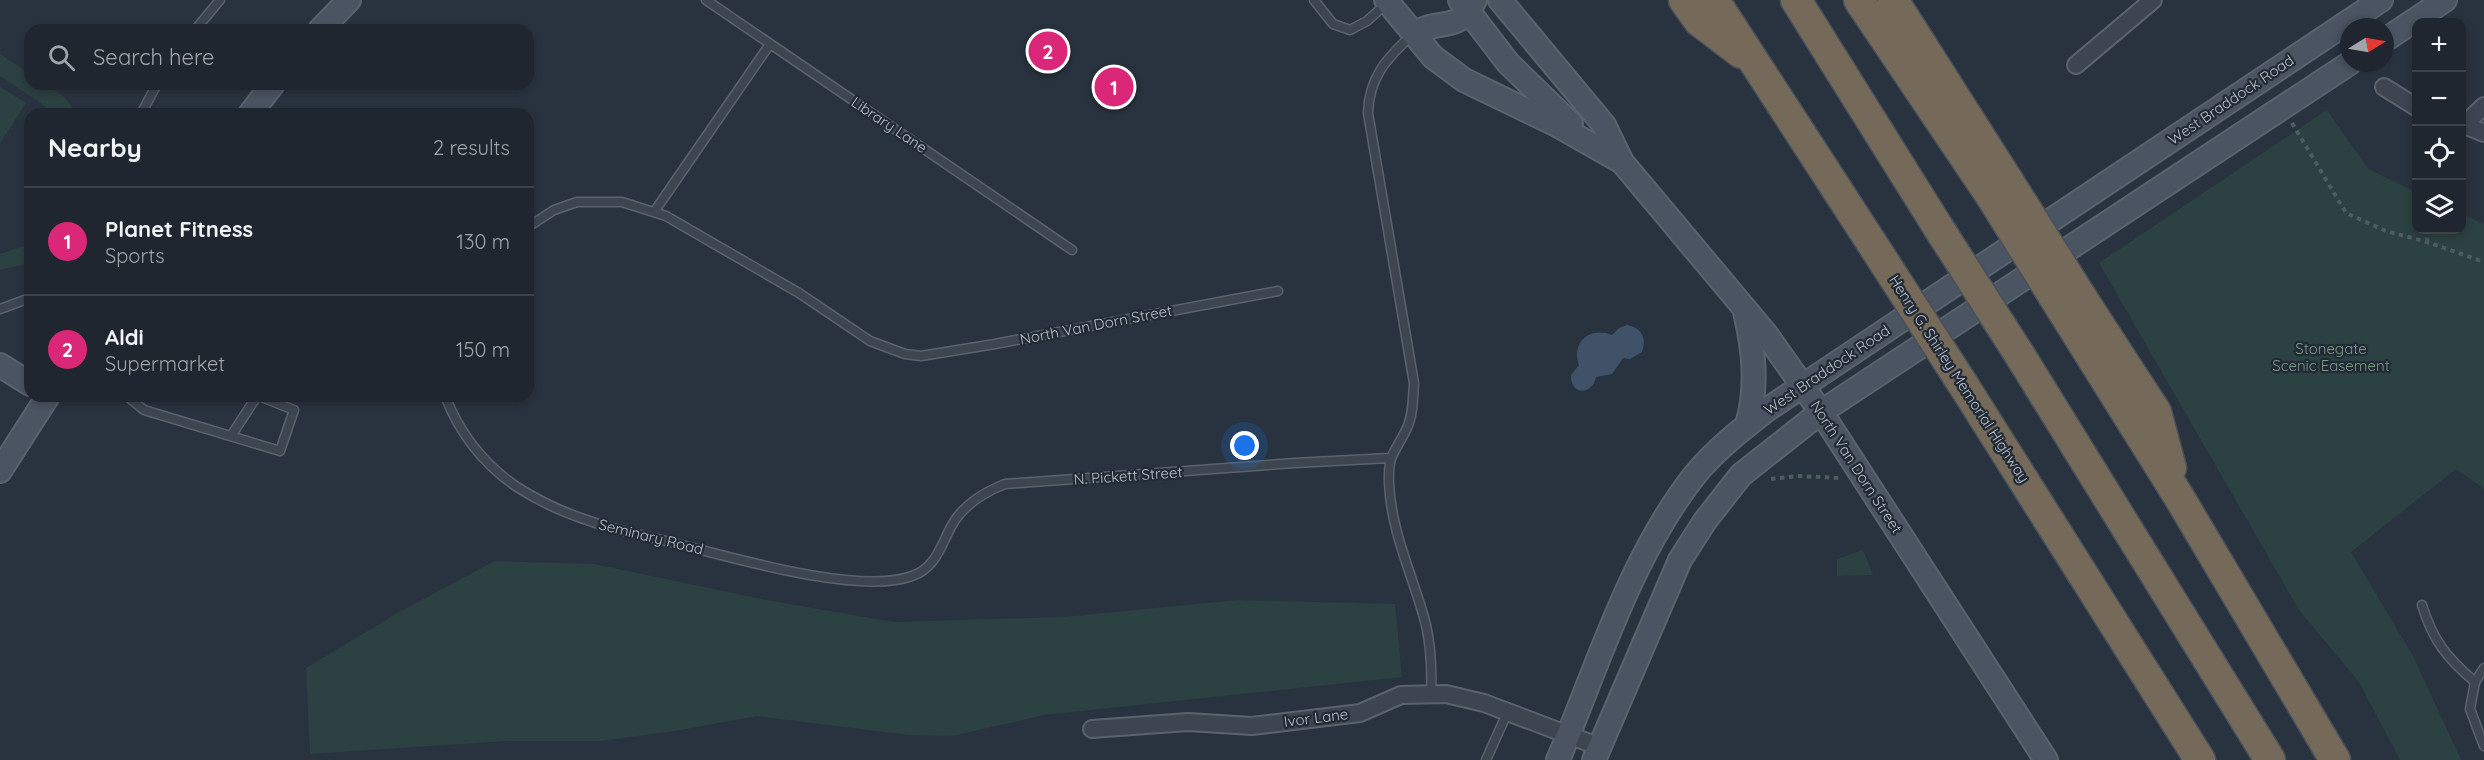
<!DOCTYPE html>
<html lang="en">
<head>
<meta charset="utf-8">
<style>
	:root { --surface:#1f262f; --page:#2c323b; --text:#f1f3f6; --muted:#a1a5aa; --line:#3c434b; --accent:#db2777 }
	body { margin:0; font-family:Quicksand,sans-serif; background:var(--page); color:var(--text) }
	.controls { position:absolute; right:18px; top:18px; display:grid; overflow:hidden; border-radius:12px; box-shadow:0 3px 9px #0003 }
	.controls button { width:54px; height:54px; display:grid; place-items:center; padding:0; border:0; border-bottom:2px solid var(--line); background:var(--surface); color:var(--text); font:30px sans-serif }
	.compass { position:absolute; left:2340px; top:18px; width:54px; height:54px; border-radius:50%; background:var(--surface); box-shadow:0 3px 9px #0003; rotate:79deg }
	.you { position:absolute; left:1245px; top:446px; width:21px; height:21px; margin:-15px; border:4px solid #fff; border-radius:50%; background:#1a73e8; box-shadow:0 0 0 9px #1a73e833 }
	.badge { display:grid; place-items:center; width:39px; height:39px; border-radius:50%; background:var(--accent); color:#fff; font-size:20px; font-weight:700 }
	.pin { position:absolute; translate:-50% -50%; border:3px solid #fff; box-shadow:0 2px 6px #0006 }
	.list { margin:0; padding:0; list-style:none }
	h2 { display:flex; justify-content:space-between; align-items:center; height:78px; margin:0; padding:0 24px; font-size:26px }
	h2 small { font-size:20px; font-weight:400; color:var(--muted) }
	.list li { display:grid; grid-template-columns:39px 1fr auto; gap:18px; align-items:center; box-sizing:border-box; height:108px; padding:0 24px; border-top:2px solid var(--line) }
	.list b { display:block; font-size:22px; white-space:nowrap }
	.list p { margin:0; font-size:20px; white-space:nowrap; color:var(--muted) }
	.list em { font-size:20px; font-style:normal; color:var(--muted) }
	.icon { flex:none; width:33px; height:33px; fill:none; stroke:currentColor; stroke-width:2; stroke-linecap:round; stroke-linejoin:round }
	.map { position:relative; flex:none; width:2484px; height:760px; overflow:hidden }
	.search { position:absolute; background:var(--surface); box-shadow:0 3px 9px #0003; left:24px; top:24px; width:510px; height:66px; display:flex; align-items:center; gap:15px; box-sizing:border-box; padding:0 21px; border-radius:18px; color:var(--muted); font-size:22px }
	.panel { position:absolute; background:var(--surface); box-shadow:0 3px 9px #0003; left:24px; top:108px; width:510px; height:294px; border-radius:18px }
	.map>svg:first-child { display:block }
	.green { fill:#2c4141 }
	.water { fill:#405267 }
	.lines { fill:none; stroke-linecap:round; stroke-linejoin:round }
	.lane-casing { stroke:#5a636d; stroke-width:11 }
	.street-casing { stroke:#5a636d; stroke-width:20 }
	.secondary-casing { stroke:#5a636d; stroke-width:26 }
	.highway-casing { stroke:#47505a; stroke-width:33 }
	.path { stroke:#4b5d5f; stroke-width:4; stroke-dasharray:4.5 4.5; stroke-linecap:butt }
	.lane { stroke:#3d4550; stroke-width:8 }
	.street { stroke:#3d4550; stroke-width:16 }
	.secondary { stroke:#4b5462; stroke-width:22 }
	.highway { stroke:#756a5a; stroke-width:30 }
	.highway-bridge-casing { stroke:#47505a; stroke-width:33; stroke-linecap:butt }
	.highway-bridge { stroke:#756a5a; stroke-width:30 }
	.labels { text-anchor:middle; stroke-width:4.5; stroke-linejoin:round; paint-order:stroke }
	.street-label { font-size:15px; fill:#b9c0ca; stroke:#212a35 }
	.park-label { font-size:15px; fill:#7a9d81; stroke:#212a35 }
</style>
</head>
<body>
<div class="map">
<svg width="2484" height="760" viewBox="0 0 2484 760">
	<rect width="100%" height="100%" fill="#29333f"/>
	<path class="green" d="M0,54L30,74V84C52,84 66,95 76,114H53L38,101L0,76Z
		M0,87L26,103L0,143Z
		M2327,110L2368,169L2416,192V230H2462V214L2484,224V489L2456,469L2351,552L2413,656L2461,760H2400L2359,682L2299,610L2099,263Z
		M30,244V263L0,270V254Z
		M1863,550L1873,575L1837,576V559Z
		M495,561L594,564L766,600L894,622L1064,617L1237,600L1395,604L1402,677L1044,715L952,736L909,735L757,716L675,731L600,741H506L310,754L306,668L394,615Z"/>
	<path class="water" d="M1627,325C1642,328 1647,338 1642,352L1630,359L1623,358L1612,374L1596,377C1592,396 1570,395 1571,375L1579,365C1571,342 1590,326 1612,335L1619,328Z"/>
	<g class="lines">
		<g class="lane-casing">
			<path id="lane" d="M706,0L1072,250
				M1314,0L1333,24L1350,30L1367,21L1387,3
				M195,30L220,0
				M1412,35C1387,58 1369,77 1368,113L1414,383C1413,398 1413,415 1407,428C1395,454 1388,452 1389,483C1391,533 1414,578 1426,625C1431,648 1432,671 1431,694
				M141,114L157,84
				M654,212L770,44
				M528,227L554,210L577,202H622L666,216L799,293L870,341L905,354L921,356L995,344L1278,291
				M0,309L30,298
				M127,396L144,410L280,451L294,410L259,396
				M445,396C460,434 483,464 517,487C539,501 562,512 587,520C613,530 643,535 670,542C727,556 859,596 912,576C936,568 941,545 952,525C963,505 985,492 1005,484L1295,463L1389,458
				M231,436L257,396
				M2422,605C2433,641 2447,658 2475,682L2470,709L2484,746
				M2475,682L2484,668
				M1486,760L1508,711"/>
		</g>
		<g class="street-casing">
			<path id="street" d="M2076,65L2153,0
				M2384,87L2416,107
				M2462,124L2484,133
				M2465,124L2484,106
				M1092,729L1188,722L1252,726L1360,713L1401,695L1446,694L1484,703L1600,747"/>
		</g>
		<g class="secondary-casing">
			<path id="secondary" d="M1386,0L1433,57L1464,80L1555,124L1622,162
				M1460,0L1508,63L1571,124
				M1500,0L1604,125L1622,162L1766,334L1821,412L2046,760
				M320,30L349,0
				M1413,34C1440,17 1457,35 1475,0
				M2385,40L2445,0
				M250,114L273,84
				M1745,312C1754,350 1758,387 1747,425
				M0,365L30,384
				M0,471L48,396
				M1558,760C1598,665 1630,558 1694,476C1715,450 1742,429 1768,409L2381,0
				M1594,760L1680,560L1705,521L1741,475L1821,412L2350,63"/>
		</g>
		<g class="highway-casing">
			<path id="highway" d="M1684,0L1699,21L1741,53
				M1714,0L1884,262
				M1796,0L1938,227
				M1859,0L1989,193
				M1893,0L2007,179
				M2087,306L2156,412L2171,468
				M2069,321L2179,497L2335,760
				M2021,357L2270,760
				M1964,386L2200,760"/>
		</g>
		<path class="path" d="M76,113L78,114
			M2292,123L2346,213L2386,231L2427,242L2484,262
			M2427,242L2428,230
			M1771,479L1797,476L1841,478"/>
		<use href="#lane" class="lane"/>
		<use href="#street" class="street"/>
		<use href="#secondary" class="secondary"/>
		<use href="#highway" class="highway"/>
		<g class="highway-bridge-casing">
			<path id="highway-bridge" d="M2007,179L2087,306
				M1989,193L2069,321
				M1938,227L2021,357
				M1884,262L1964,386"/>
		</g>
		<use href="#highway-bridge" class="highway-bridge"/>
	</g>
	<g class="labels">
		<g class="street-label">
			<text transform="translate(2231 100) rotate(-34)" y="5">West Braddock Road</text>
			<text transform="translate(889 125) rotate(34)" y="5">Library Lane</text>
			<text transform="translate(1096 325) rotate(-11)" y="5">North Van Dorn Street</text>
			<text transform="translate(1827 370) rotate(-34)" y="5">West Braddock Road</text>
			<text transform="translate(1959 379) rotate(57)" y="5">Henry G. Shirley Memorial Highway</text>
			<text transform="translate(1856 467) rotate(57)" y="5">North Van Dorn Street</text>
			<text transform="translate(1128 476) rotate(-4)" y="5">N. Pickett Street</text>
			<text transform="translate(651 537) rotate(14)" y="5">Seminary Road</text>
			<text transform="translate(1316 718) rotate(-7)" y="5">Ivor Lane</text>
		</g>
		<g class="park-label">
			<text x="2331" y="354">Stonegate<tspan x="2331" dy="17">Scenic Easement</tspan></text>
		</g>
	</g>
</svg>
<div class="controls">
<button>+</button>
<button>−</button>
<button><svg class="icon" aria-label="locate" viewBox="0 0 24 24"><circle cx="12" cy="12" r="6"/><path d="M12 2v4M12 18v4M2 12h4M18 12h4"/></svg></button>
<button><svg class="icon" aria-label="layers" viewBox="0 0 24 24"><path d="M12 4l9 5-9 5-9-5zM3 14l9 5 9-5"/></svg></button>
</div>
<svg class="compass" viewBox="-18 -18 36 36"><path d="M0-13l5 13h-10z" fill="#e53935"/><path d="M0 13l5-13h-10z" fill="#a1a5aa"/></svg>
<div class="you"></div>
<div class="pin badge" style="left:1114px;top:87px">1</div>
<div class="pin badge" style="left:1048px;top:51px">2</div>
<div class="search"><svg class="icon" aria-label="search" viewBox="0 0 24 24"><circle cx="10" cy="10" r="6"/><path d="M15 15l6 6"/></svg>Search here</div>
<section class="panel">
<h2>Nearby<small>2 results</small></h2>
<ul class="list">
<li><span class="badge">1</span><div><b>Planet Fitness</b><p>Sports</p></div><em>130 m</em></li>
<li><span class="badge">2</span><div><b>Aldi</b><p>Supermarket</p></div><em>150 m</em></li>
</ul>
</section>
</div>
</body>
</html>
